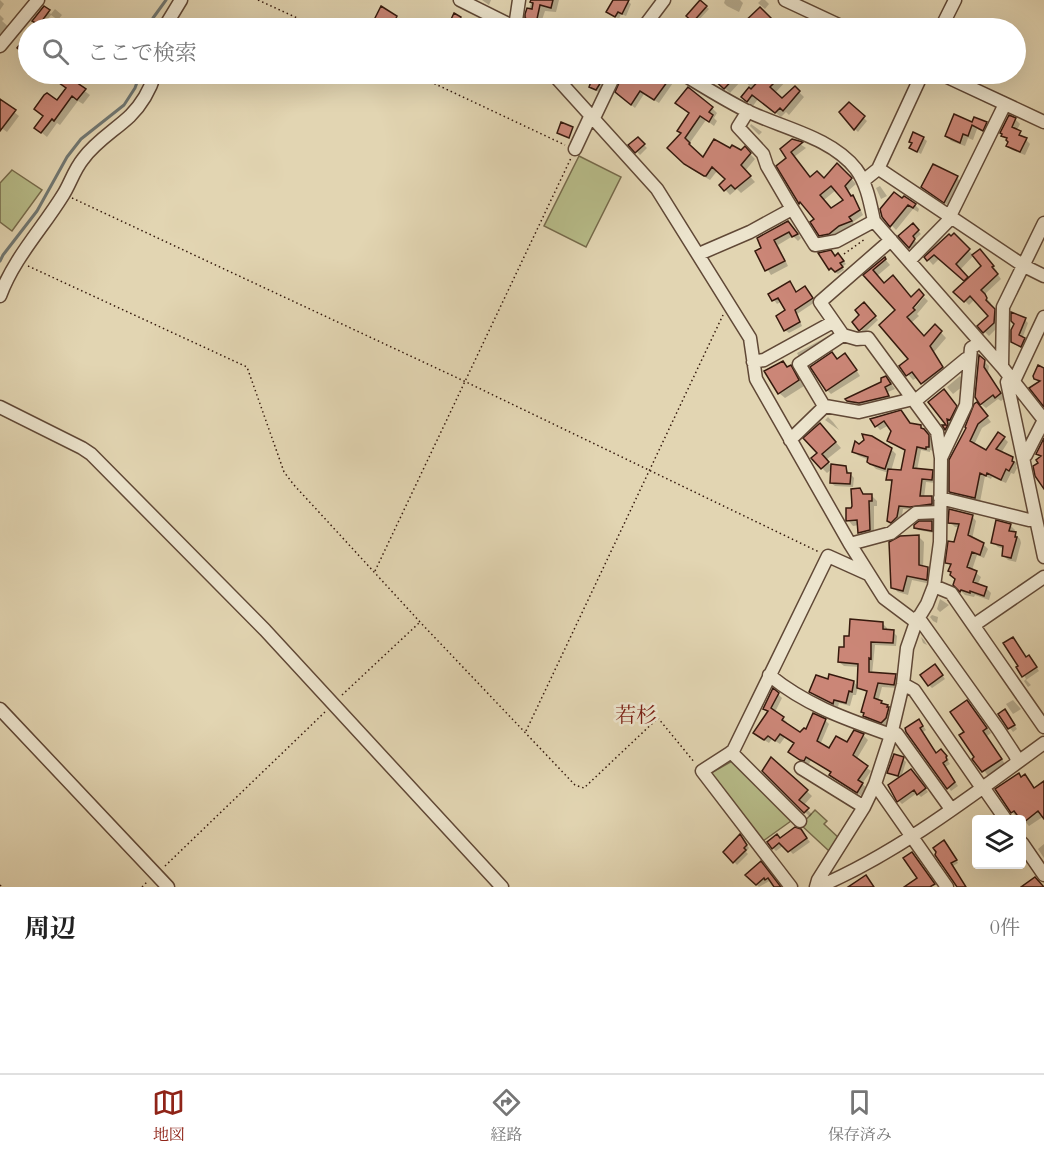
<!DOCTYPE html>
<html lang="ja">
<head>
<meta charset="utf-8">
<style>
	:root { --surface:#fff; --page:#f6f6f6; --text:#222; --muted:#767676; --line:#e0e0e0; --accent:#8f2418 }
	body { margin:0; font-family:Cardo,"Noto Serif JP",serif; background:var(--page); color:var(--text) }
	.controls { position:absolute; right:18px; bottom:18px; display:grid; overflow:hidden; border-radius:6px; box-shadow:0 6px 24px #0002 }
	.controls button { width:54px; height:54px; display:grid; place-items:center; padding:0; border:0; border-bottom:2px solid var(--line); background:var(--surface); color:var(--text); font:30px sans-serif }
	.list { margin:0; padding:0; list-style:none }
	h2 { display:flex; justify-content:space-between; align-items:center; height:78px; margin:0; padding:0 24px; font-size:26px }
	h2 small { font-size:20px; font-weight:400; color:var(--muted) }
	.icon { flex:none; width:33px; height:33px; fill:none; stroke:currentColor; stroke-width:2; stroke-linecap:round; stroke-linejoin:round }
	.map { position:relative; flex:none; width:1044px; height:887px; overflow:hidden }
	.search { position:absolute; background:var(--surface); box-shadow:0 6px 24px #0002; left:18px; right:18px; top:18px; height:66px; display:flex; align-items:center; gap:15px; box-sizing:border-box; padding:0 21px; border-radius:33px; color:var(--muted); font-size:22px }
	.sheet { height:186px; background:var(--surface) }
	nav { display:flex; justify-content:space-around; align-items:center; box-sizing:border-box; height:84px; border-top:2px solid var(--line); background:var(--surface); font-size:16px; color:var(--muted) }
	nav a { display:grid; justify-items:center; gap:3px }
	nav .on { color:var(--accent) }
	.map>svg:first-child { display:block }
	.green { fill:#b7bc89; stroke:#766a4b; stroke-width:1.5 }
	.shadow { fill:#0003; fill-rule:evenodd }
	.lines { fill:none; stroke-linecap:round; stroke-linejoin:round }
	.stream { stroke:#707772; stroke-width:3 }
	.building { fill:#cb8677; stroke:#35190d; stroke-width:1.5; fill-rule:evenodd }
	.minor-casing { stroke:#604836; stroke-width:15 }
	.path { stroke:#35190d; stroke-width:1.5; stroke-dasharray:1.5 3; stroke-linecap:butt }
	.minor { stroke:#ece4cd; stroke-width:12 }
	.labels { text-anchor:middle; stroke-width:5; stroke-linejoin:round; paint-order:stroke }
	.neighbourhood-label { font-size:21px; fill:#7a1f14; stroke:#ece4cd }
</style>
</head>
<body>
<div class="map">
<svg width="1044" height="887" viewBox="0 0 1044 887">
	<rect width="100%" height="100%" fill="#e2d5b2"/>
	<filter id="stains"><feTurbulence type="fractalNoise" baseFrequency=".00333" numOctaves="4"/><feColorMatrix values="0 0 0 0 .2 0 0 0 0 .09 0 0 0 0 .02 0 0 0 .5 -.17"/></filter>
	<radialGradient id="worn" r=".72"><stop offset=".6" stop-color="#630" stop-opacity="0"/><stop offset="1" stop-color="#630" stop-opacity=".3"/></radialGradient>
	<path class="green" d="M579,156L621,177L586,247L544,226Z
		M12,170L42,190L12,231L0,222V183Z
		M734,760L791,821L763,841L711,773Z
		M815,810L827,821L824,824L840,839L829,851L801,825Z"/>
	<path class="shadow" d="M0,0L4,4L0,10Z
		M482,0H491L489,5Z
		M532,0H559L556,12L545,11L541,23L531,22L526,18Z
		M615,0H626L631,4L626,16L621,14L619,19L607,12Z
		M725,0H740L743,3L739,12L727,6L724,3Z
		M761,0H765L769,4L765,9L758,3Z
		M701,2L709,9L696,23L688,16Z
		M44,8L51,14L55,9L62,15L58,20L51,15L42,27L36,23Z
		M381,8L391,13L402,23L399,28H373Z
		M760,9L773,22L770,25L767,22L761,28H740Z
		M0,15L4,19L2,21L12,30L4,40L0,36Z
		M435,22L451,26L453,28H432Z
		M28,37V61L24,57L27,54L19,48Z
		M58,74H61L90,95L83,104L78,101L60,125L57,123L47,137L36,128L67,89L54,78Z
		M92,74H106L99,80Z
		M596,74H612L600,93L591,87Z
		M623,74H668L675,80L659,103L644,94L635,108L624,99Z
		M718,74H760L766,79L771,74H780L787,80L775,93L782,100L795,88L804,97L789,115L786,112L781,117L758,99L753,106L748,102L743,97L751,87L745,82L741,81L730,93L714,78Z
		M0,101L19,116L7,132L0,127Z
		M677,103L712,108L717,113L714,118L717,121L714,126L706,120L689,144L703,159L730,150L742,152L745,149L755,159L745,171L755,182L741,193L737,189L730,195L721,185L727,179L717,171L710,180L691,169L669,148L682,133L690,114Z
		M849,104L867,121L858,132L855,129Z
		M1015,119L1020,124L1017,130L1030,144L1025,155L1012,150L1008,146L1009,142L1003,135Z
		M751,124L762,132L759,135L750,126Z
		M973,124H986L991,128L988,134L977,129L973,140L968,138L965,146L951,141L947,136Z
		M923,138L927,141L921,154L911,148Z
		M638,139L647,148L640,155L631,145Z
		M794,140L806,148L794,157L810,179L824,180L848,175L856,184L848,191L857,202L863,215L853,222L855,226L834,238L825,240L820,235L816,220L800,203L778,166L789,159ZM836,190L845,200L831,210L824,200Z
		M957,178L962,183L950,207L923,187Z
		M880,186L887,196L881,199L876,188Z
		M894,194L915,205L919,209L918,212L913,209L896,230L883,216Z
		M788,223L801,238L798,241L793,236L778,245L788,266L771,275L757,252Z
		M913,225L921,234L914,240L917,243L912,250L900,236Z
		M954,236L974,256H984L997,271L996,272L1001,279L984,295L989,301L991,303L989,305L999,315L998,327L989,336L979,326L991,316L975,299L969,305L956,292L966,282L939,259L933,265L926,257ZM974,255L983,266L969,279L960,270Z
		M835,257L841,258L846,264L842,267L844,270L838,274L830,269Z
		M885,259L890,265L877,276L907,313L909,315L924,297L928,301L917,314L919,316L911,323L924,338L935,326L946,338L934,352L947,373L927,388L918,377L913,380L901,366L910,359L897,310L865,275Z
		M790,283L797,293L809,291L815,302L797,314L802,326L789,333L785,330L787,311L782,301L777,304L770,294Z
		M864,304L878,320L864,333L854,322L861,315Z
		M1025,320L1028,323L1022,339L1027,343L1024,350L1012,342Z
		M830,335L832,337L801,358L798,355L797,353Z
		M832,354L838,360H850L860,376L831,394L827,390Z
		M980,358L989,366L988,373L1005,398L1001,401L998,399L986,408L981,404Z
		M791,367L796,372L804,386L785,398L779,393L788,368Z
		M960,376L963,379V386L953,394L947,387Z
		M890,382L895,389L888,392L892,401L865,407L853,406L848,401L882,383Z
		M949,396L961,412L955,424L951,422L950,434L945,427L949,426L930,402Z
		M981,409L991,422L982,428L974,445L986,452L1004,438L1008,442L1001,453L1012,459L1017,463L1016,466L1017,468L1014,474L1011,473L1006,483L992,477L991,479L985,476L980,502L955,496L950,491Z
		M901,412L911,424L920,427L933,441V451L930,450V452L921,450L917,470L932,472L936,476V483L926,482L924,498H931L936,502V508L916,510L903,509L901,522L892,525L888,521L893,484L888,479L889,473L876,469L868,461L869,460L859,456L854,452L891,449L896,454L891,471L903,472L907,452L889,440L893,431L889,425L880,430L872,420Z
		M828,417L833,422L839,430L825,420Z
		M825,430L841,448L826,460L831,466L845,468L854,478L853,487L835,486L831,483L832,469L827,473L822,468L819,453Z
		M859,490L865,496L871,495L877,501V506H874V535L865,538L860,533L859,525L853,526L848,520Z
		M972,516L976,521L972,539L983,544L988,549L984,558L977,555L972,570L981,577L977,586L987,589L991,593L989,600L975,595L974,597L965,595L955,585L957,579L951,566L947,562L960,527H955L950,522Z
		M931,522L934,525V533L918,530L916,527Z
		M1010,525L1015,530L1014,533L1020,539L1021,543L1016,562L1008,560L1003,555L1004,549L998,547L993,542Z
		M919,537L924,542L923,568H928L933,574L931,584L912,580L908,595L898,592L892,587Z
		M940,599L949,605L940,612L937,609Z
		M932,615L938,617L937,623L933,621L930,617Z
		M883,624L887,628V631L893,632L897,636L896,646L875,645L872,674L895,676L899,680L898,688L882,687L878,702L891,710L888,725L886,726L868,720L864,716L868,693L858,687L856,695H853L850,706L839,703L838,707L816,697L811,692L829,681L854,682L858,687L859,667L844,666L839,662L845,649Z
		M921,637L924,640L927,645L923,643Z
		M1027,658L1032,660L1039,671L1026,680L1031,685L1028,687L1024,681L1026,679L1019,665Z
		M938,669L945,679L932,688L929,685Z
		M778,694L782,698L775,712L787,722L786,724L801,734L825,720L829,724L820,745L829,750L847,744L855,732L864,736L868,740L856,760L871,771L862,784L867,788L862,796L835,779L831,775L832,773L811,760L809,764H805L794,756L795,744L785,737L780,744L772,739L769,743L759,737L769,712L765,708Z
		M1013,700L1021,709L1013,714L1006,704Z
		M972,707L991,733L987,736L1005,764L988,776L976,758L966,732Z
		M1000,715H1008L1017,729L1013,732Z
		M922,724L926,730L923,732L937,754H945L949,760L948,761L950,764L945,767L958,786L951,791L907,728Z
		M772,759L812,796L803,806L812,814L810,817L764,771Z
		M903,759L906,762L901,778L914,774L928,792L921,797L917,793L902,804L899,801L901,778L889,772Z
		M1022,778L1029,781L1035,789L1044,783V816L1029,826L1019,815L1017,817L1012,812Z
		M804,834L810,842L793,854L784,845L776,851L773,848L780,840Z
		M742,838L749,848L746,852L748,854L737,865L725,852Z
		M947,844L958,863L953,866L966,887H959L936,855Z
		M1044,844V858L1038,849Z
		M761,863L780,887H776L771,880L759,887L747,875Z"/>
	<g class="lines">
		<path class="stream" d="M150,28L153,18L166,0
			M0,261L3,255L37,211L67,157L81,139L124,105L135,88L140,74"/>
	</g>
	<path class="building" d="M531,0H553L551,8L540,5L537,19H527L525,18V14L527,8L532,9L533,3L530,2Z
		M613,0H629L622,14L618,12L615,17L606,12Z
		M700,0L707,6L693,22L686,16Z
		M44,6L50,10L39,25L32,21Z
		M381,6L397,16L392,28H370Z
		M760,7L771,18L766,23L763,20L755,28H738Z
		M454,13L461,17L456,28H447Z
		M28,34V57L17,48Z
		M56,74H64L86,89L77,100L72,96L54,121L52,119L41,133L34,128L43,116L34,109L44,95L47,93L57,100L66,88L52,78Z
		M594,74H606L596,90L589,87Z
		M623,74H673L654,100L640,91L631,105L615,92Z
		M716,74H738L724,89L712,78Z
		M769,74H783L770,87L782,98L795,86L800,91L783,111L780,108L775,113L752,95L747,102L741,97L749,87L751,89L764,75L766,77Z
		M688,87L713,107L709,112L713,115L709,122L700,116L685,138L690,143L689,144L703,157L714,139L730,148L732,145L741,150L745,146L751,153L741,165L751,176L735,189L731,185L724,191L719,185L725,179L712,167L706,176H704L684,164L667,148L681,133L677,131L689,113L675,103Z
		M0,99L16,110L0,131Z
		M849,102L865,116L854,130L839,112Z
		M954,114L972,122L974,117L987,122L983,131L972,125L968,136L963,134L960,143L945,136Z
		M1009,115L1016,118L1012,127L1021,131L1019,135L1027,138L1020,152L1006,146L1008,142L1006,140L1007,138L1001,136L1002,134L1000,133Z
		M561,122L573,127L569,138L557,133Z
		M913,132L924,137L917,152L909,148L912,143L909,142Z
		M638,137L645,144L635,153L628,145Z
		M792,139L803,142L791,152L810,177L817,171L824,178L837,163L852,178L845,186L851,196L853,195L860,210L849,217L852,221L839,226L829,234L819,236L810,222L814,219L800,202L799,204L776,166L786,158L780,149ZM831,186L843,200L831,208L820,195Z
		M933,164L958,176L944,203L921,187Z
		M894,192L902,198L904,196L916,204L913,208L908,205L890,227L882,217L880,209Z
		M788,221L798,234L792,237L789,232L774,240L785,261L765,271L755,251L761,248L757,238Z
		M913,223L919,230L913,236L915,239L909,248L898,236Z
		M954,233L970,249L956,264L968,277L964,281L934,255L927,261L924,257L949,234L951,236Z
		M980,249L994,266L992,267L998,274L981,290L985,294L987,298L986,300L995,309L994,323L983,333L977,326L988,316L970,296L964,302L953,292L981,266L972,255Z
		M831,250L835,256L838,253L844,261L840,263L843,267L835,272L831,268L829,270L818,253Z
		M885,257L886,259L873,270L884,283L893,275L911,297L919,289L924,295L913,308L915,310L907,317L924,336L935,324L942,331L930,346L943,367L921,384L912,372L906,376L899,366L908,359L879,325L895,310L863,275Z
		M790,281L796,292L805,286L813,298L795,310L800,322L784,331L776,316L785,310L778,298L772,301L768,294Z
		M864,302L876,316L859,331L852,322L859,315L855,310Z
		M1011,312L1026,318L1019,335L1025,338L1021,347L1011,342V330L1014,324L1011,321Z
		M832,352L837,359L845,353L857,370L826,391L810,367Z
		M979,355L985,360L984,367L1001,393L995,398L993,395L980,405L975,397Z
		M783,361L787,367L791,365L799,380L778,394L764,371Z
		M1038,365L1044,368V407L1029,388L1040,381L1034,379L1033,376Z
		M886,376L891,384L885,387L889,396L859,403L847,401L845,399L881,382V378Z
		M944,389L957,406L950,420L947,419L948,425L945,430L942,425H946L928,402Z
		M977,402L988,416L978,424L970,441L986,450L998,432L1005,437L996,449L1013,457L1012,461L1014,462L1009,471L1006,469L1001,480L987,473L986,476L980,473L975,498L949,492V460L966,428L965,427L974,404Z
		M901,410L910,423L921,425V428L924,429L929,435V447H926V449L917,447L913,468L933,470L932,480L922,479L920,496H932V504L910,507L899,506L897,517L891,523L887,521L892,480H886L888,469L901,470L905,450L887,441L891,431L884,421L875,427L870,419Z
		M820,423L836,442L822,454L829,462L821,469L811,458L817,453L803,438Z
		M862,434L872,436L892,448L885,469L870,464L867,462L868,457L852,452L855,441L859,444L864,440Z
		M1044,438V489L1035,476L1033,466L1038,463L1036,460L1041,456L1036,454Z
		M831,464L846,466L847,473H851L850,484L830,483Z
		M860,488L863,494H872V501H869L870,530L858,533L857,520L846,521V508H851L852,506L851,489Z
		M949,509L973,515L968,535L984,543L980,555L972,552L967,567L977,571L973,582L987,587L984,596L970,591V593L961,590L960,592L953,585L955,579L950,575L951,572L948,571L951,564L945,563L948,541L954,542L959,524L948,523Z
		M996,520L1011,524L1009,531L1016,532L1015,537H1017L1011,558L1002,556L1003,546L991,543Z
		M919,521H932V531L914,528V525Z
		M919,535V565L928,567L927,580L907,576L903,591L891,588L889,542L900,536Z
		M850,619L883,622V629L894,630L893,643L871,642V659L869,658V672L896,674L894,685L878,683L874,698L882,701L881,703L888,705L887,707H889L886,718L881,723L863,716L864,713L861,712L867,691L857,688L858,664L838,662L839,647H844V636H849Z
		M1013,637L1026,657L1029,655L1037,667L1022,677L1016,667L1018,666L1003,643Z
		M935,664L943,675L928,686L920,675Z
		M829,674L854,681L852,692L849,691L846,703L834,700L833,704L809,692L816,675L828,679Z
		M773,688L779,693L771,708L784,717L782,720L800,732L804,728L806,729L813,713L826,719L817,741L829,748L836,736L847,742L854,730L864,734L853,755L868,766L858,780L863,783L857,793L829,775L831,772L806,757L804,761L800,760L788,752L794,743L780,734L775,741L768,736L764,740L753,733L768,711L763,709Z
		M967,700L987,728L983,731L1002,759L982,772L972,759L974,757L959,735L964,732L950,712Z
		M1005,709L1015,725L1008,729L998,714Z
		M919,719L923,726L920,728L936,753L941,749L947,756L946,757L947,760L943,763L955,782L947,789L906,732L905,728Z
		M894,754L904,757L898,776L887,773Z
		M771,757L808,790L799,800L809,808L804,813L762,771Z
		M911,769L926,788L917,795L914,790L897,802L888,785Z
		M1019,773L1021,777L1025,774L1034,788L1044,781V819L1038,811L1023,823L1014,811L1011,813L995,789Z
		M795,827L801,829L807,838L788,852L779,843L772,849L767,842L777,834L780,838Z
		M740,834L747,845L744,848L746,850L733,863L723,852Z
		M944,840L957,860L951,863L966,887H957L935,855L936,852L933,848Z
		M912,852L935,884L930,887H904L917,878L903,858Z
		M761,861L781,887H774L768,878L765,880L764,878L756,885L745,875Z
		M866,875L874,887H848Z
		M1035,877L1044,887H1021Z"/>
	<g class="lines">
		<g class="minor-casing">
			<path id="minor" d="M460,0L516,28
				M785,0L845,28
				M515,27H550L568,28
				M515,27L519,0
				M164,28L181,0
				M643,28L664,0
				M941,28L955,0
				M0,46L38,0
				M553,74L657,189L750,338L756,379L850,544L884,598L916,622
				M683,74C704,87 725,100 747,111C782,128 831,137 856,169C867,184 870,202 874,221L1003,368L1044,420
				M941,74L1044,122
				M748,111L738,127L763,154L767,166L788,202L815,245L837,241L874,221
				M593,120L615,74
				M575,149L590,117
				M879,169L1024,266L1044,276
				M863,181L878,169L922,74
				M950,216L1005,104
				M891,240L820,302L843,335L857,339L868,338L937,432L941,458
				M699,254L750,232L792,209
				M910,260L952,217
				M0,296C14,258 42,229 63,195C70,184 74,170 83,159C96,141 114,131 130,116C142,104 150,90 155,74
				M753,362L764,360L833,322
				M1002,366L1003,307L1044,223
				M1010,377L1007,382L1044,557
				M1014,381L1044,317
				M915,401L966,359H969
				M824,406L799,364L843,335
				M0,407L82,448L91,454L265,630L502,887
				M790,440L825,406L859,412L913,399
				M1023,457L1026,455L1044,420
				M940,498L1029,520L1036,519
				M850,544L891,533L916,513L940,512
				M934,586L951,593L1044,727
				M918,617L998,729L1015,755L1018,762
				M974,625L1044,577
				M769,675C807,706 846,719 891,735
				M903,684L914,690L982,788
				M0,709L168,887
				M892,733L897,734L951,809
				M731,752L800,821
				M801,768L864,807
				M875,784L947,887
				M983,787L1006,820
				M1022,843L1044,875
				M791,887L702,771L733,751L828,556L868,574
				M816,887L818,880L864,807L875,784L891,735L903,684L907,648L916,622L927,604L934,586L940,542L941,458L966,405L971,348L979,343
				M818,887C898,853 974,794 1044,743"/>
		</g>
		<path class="path" d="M258,0L319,28
			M414,74L565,145
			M72,198L464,381L819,552
			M844,254L865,239
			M28,266L247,367L284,472L294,485L420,622L575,785L584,788L658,718L695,763
			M375,571L571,158
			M342,695L419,623
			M526,731L723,315
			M165,866L326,711
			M0,885L2,887
			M142,887L148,881"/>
		<use href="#minor" class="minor"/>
	</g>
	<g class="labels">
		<g class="neighbourhood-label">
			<text x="636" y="722">若杉</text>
		</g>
	</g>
	<rect width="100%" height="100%" filter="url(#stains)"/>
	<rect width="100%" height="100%" fill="url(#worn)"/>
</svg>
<div class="controls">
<button><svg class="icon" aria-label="layers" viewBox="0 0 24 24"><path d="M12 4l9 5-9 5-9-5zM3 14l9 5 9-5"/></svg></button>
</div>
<div class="search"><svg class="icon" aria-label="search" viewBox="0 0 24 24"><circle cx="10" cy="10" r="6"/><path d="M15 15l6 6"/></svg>ここで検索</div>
</div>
<section class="sheet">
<h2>周辺<small>0件</small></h2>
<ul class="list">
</ul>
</section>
<nav>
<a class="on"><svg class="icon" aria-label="map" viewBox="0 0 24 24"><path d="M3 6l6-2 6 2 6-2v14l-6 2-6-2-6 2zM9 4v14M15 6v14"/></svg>地図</a>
<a><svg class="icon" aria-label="directions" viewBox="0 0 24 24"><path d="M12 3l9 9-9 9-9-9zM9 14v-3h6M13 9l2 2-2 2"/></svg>経路</a>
<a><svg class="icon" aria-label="saved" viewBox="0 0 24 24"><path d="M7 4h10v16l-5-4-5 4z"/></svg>保存済み</a>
</nav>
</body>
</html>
